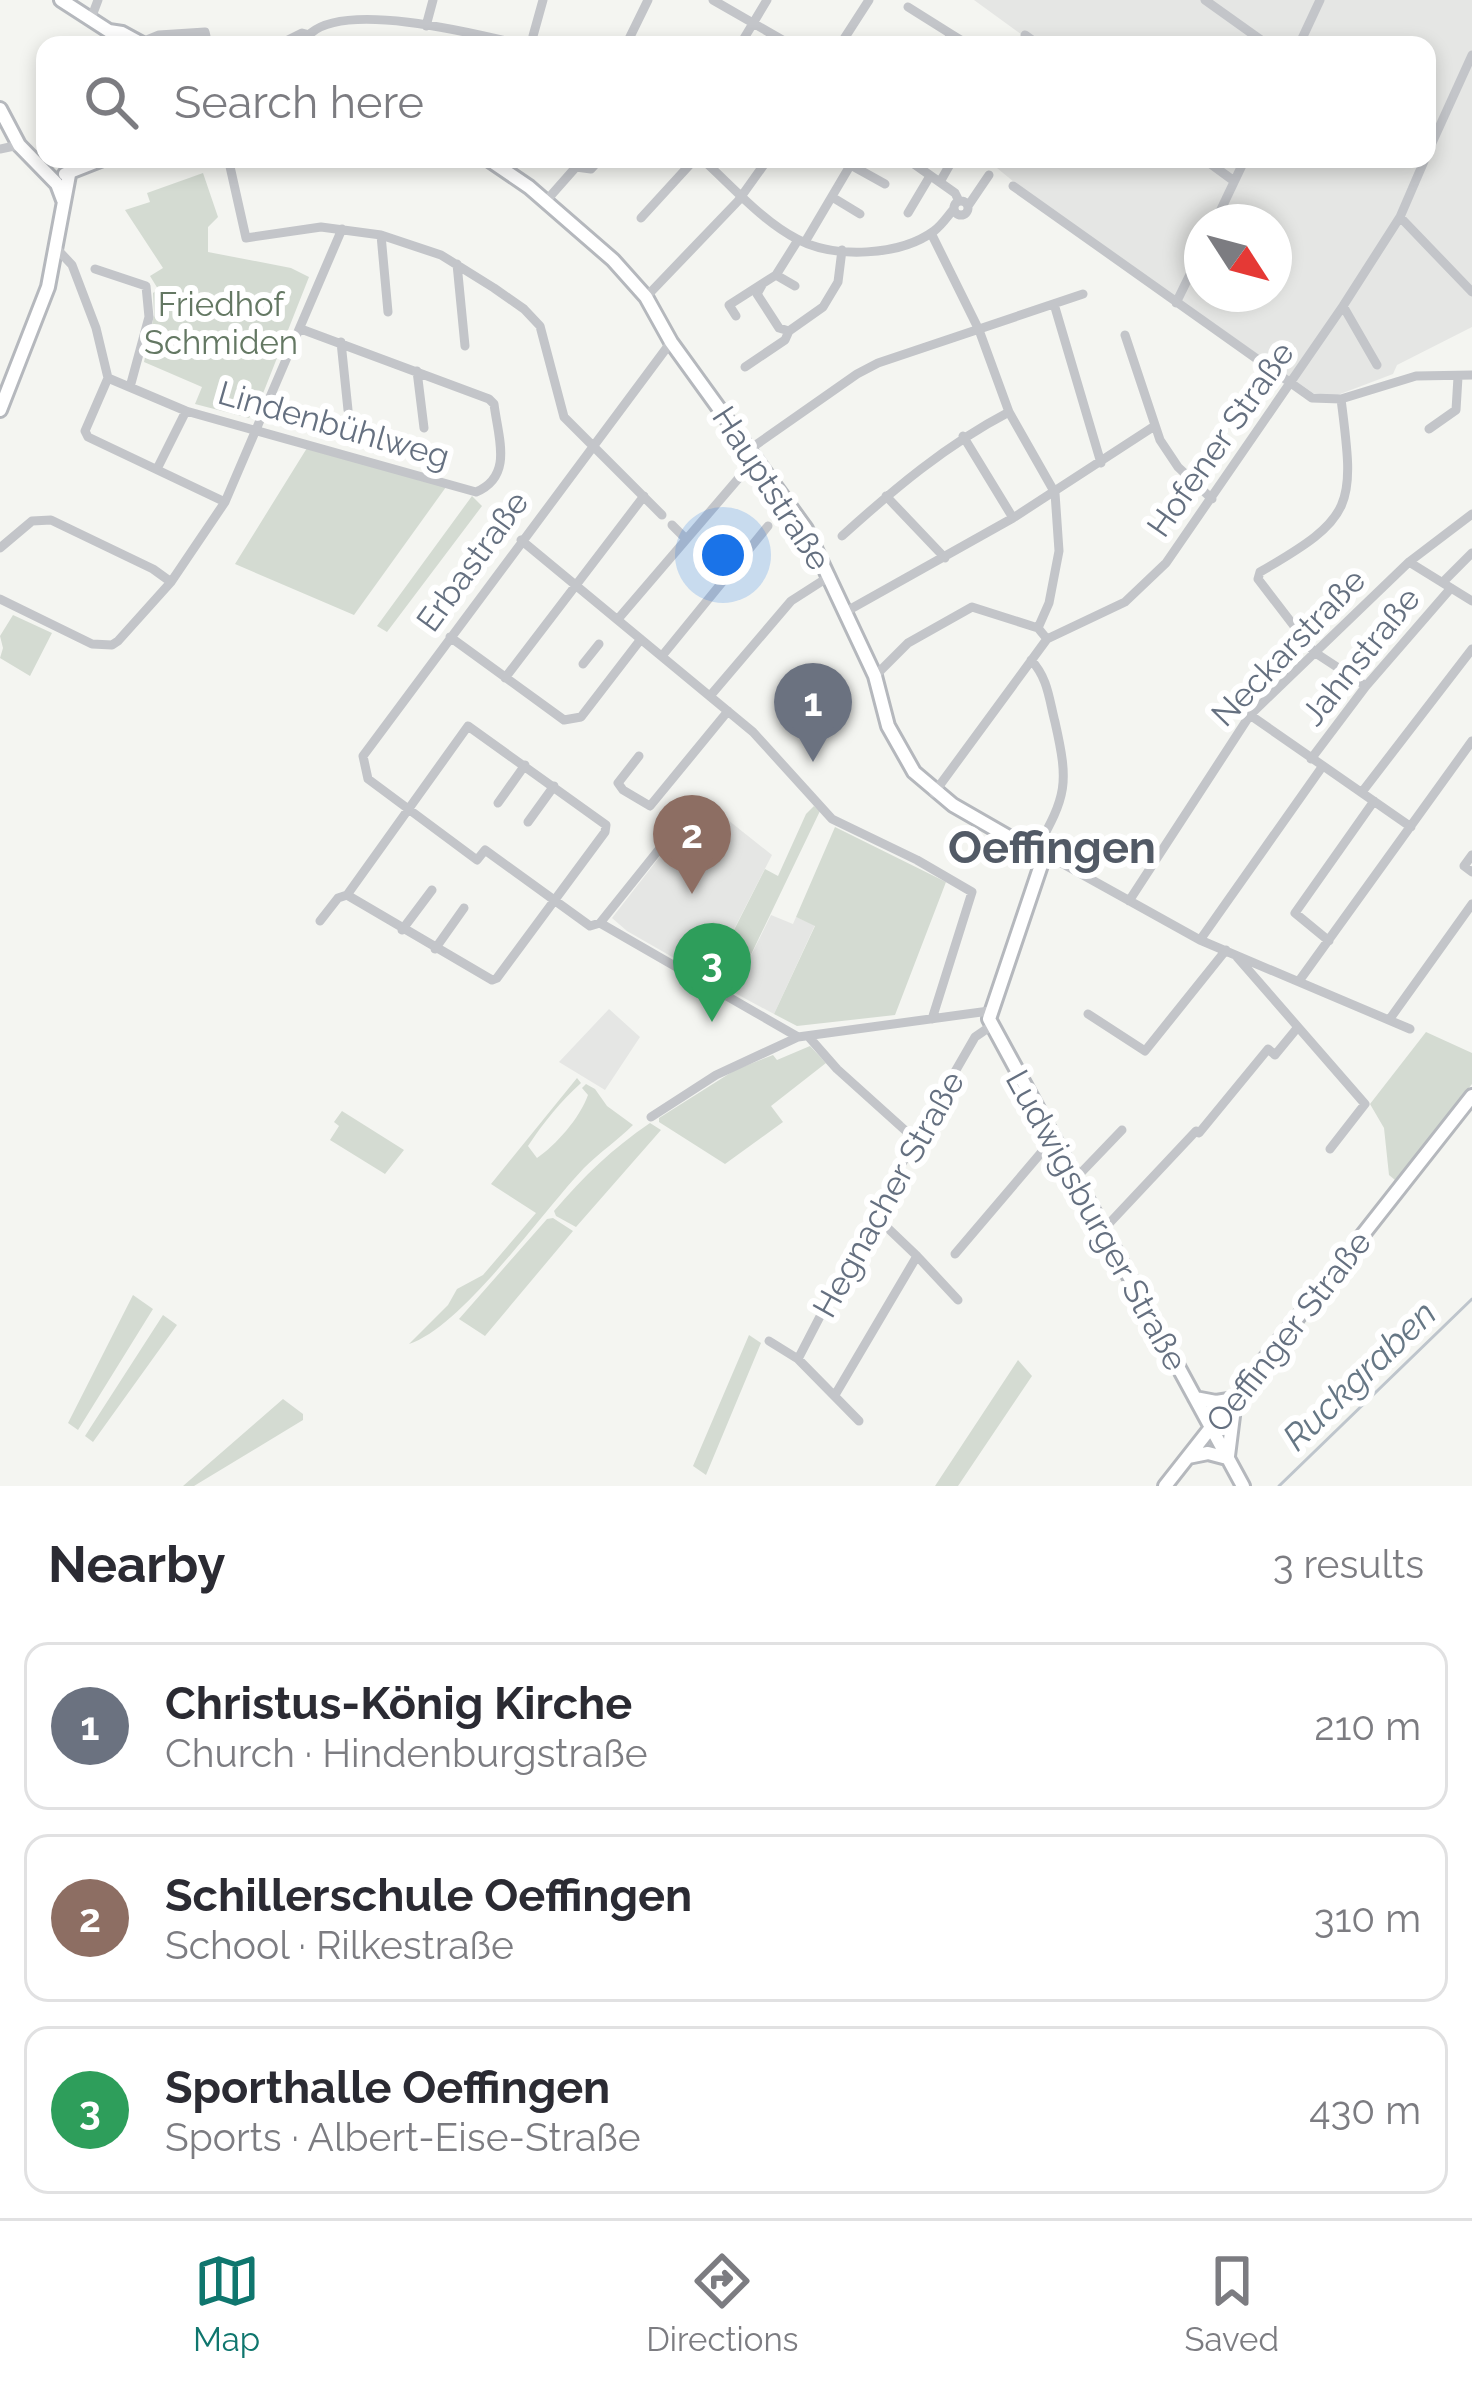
<!DOCTYPE html>
<html lang="en">
<head>
<meta charset="utf-8">
<style>
	:root { --surface:#fff; --page:#f2f2f3; --text:#2b2b33; --muted:#7c7c81; --line:#e1e1e2; --accent:#0f766e }
	body { margin:0; font-family:Raleway,sans-serif; background:var(--page); color:var(--text) }
	.compass { position:absolute; left:1184px; top:204px; width:108px; height:108px; border-radius:50%; background:var(--surface); box-shadow:0 6px 18px #0003; rotate:126deg }
	.you { position:absolute; left:723px; top:555px; width:42px; height:42px; margin:-30px; border:9px solid #fff; border-radius:50%; background:#1a73e8; box-shadow:0 0 0 18px #1a73e833 }
	.badge { display:grid; place-items:center; width:78px; height:78px; border-radius:50%; background:var(--accent); color:#fff; font-size:39px; font-weight:700 }
	.pin { position:absolute; translate:-50% -99px; filter:drop-shadow(0 3px 6px #0008) }
	.pin::after { content:''; position:absolute; top:63px; width:42px; height:36px; background:inherit; clip-path:polygon(0 0,100% 0,50% 100%) }
	.list { margin:0; padding:0; list-style:none }
	h2 { display:flex; justify-content:space-between; align-items:center; height:156px; margin:0; padding:0 48px; font-size:51px }
	h2 small { font-size:39px; font-weight:400; color:var(--muted) }
	.list li { display:grid; grid-template-columns:78px 1fr auto; gap:36px; align-items:center; box-sizing:border-box; height:168px; margin:0 24px 24px; padding:0 24px; border:3px solid var(--line); border-radius:24px }
	.list b { display:block; font-size:45px; white-space:nowrap }
	.list p { margin:0; font-size:39px; white-space:nowrap; color:var(--muted) }
	.list em { font-size:39px; font-style:normal; color:var(--muted) }
	.icon { flex:none; width:66px; height:66px; fill:none; stroke:currentColor; stroke-width:2; stroke-linecap:round; stroke-linejoin:round }
	.map { position:relative; flex:none; width:1472px; height:1486px; overflow:hidden }
	.search { position:absolute; background:var(--surface); box-shadow:0 6px 18px #0003; left:36px; right:36px; top:36px; height:132px; display:flex; align-items:center; gap:30px; box-sizing:border-box; padding:0 42px; border-radius:24px; color:var(--muted); font-size:45px }
	.sheet { height:732px; background:var(--surface) }
	nav { display:flex; justify-content:space-around; align-items:center; box-sizing:border-box; height:168px; border-top:3px solid var(--line); background:var(--surface); font-size:33px; color:var(--muted) }
	nav a { display:grid; justify-items:center; gap:6px }
	nav .on { color:var(--accent) }
	.map>svg:first-child { display:block }
	.built { fill:#e5e6e4; fill-rule:evenodd }
	.green { fill:#d4dbd2 }
	.lines { fill:none; stroke-linecap:round; stroke-linejoin:round }
	.stream { stroke:#bec5cc; stroke-width:3 }
	.secondary-casing { stroke:#b5b8bd; stroke-width:18 }
	.street { stroke:#c3c5c9; stroke-width:9 }
	.secondary { stroke:#fff; stroke-width:12 }
	.labels { text-anchor:middle; stroke-width:12; stroke-linejoin:round; paint-order:stroke }
	.park-label { font-size:33px; fill:#647863; stroke:#fff }
	.street-label { font-size:33px; fill:#657080; stroke:#fff }
	.water-label { font-size:36px; font-style:italic; fill:#667785; stroke:#fff }
	.district-label { font-size:45px; font-weight:bold; fill:#525a66; stroke:#fff }
</style>
</head>
<body>
<div class="map">
<svg width="1472" height="1486" viewBox="0 0 1472 1486">
	<rect width="100%" height="100%" fill="#f4f5f1"/>
	<path class="built" d="M974,0H1472V327L1397,365L1393,374L1335,396L1313,393L1030,195L986,159H1427V45H1021L1025,37ZM1202,222H1274V294H1202Z
		M700,805L721,821L728,820L772,855L709,978L627,931L612,918Z
		M771,915L793,924L796,917L815,925L774,1014L733,992Z
		M609,1009L640,1037L605,1090L559,1062Z"/>
	<path class="green" d="M203,173L218,217L208,227V252L291,268L309,277L260,401L249,418L195,404L202,387L144,362L154,315L153,293L158,289L150,276L163,268L125,210L150,202L147,193Z
		M307,448L446,487L354,615L235,564Z
		M472,496L482,506L387,632L377,626Z
		M13,615L52,633L30,676L0,658L3,648L0,636Z
		M814,806L820,811L733,992L709,978L712,971L692,961L713,922L733,932L765,869L778,876L806,814Z
		M835,827L946,882L895,1015L797,1026L774,1014L815,926L796,917Z
		M1426,1032L1472,1053V1084L1395,1180L1389,1175L1384,1128L1370,1104Z
		M810,1046L826,1063L771,1106L783,1122L725,1164L659,1122V1118L735,1070L773,1055L777,1060Z
		M577,1078L581,1083C562,1100 543,1123 528,1146L537,1158C555,1146 580,1118 588,1095L582,1088L586,1084L595,1089L607,1106L633,1125C618,1140 600,1152 584,1168C543,1211 462,1327 409,1344L448,1305L457,1289L483,1275L536,1213L491,1184Z
		M342,1111L404,1150L385,1174L330,1140L339,1126L334,1122Z
		M650,1123L661,1130L576,1227L556,1216L554,1211C584,1176 613,1148 650,1123Z
		M553,1218L573,1231L485,1336L459,1319L547,1219Z
		M133,1295L153,1309L78,1430L68,1423Z
		M163,1315L177,1325L93,1442L85,1436Z
		M749,1335L761,1343L706,1475L693,1466Z
		M1018,1360L1032,1376L958,1486H935Z
		M283,1399L303,1414V1420L194,1486H183Z"/>
	<g class="lines">
		<path class="stream" d="M1279,1486L1472,1299"/>
		<g class="secondary-casing">
			<path id="secondary" d="M61,0L109,31L122,33L144,45
				M0,109L19,145L57,184L63,200
				M488,159L529,187L613,260L646,297L671,342L806,529L875,676L888,726L914,772L953,805L1040,855L1041,865L989,1019L1243,1486
				M65,174L103,159
				M0,410L48,287L72,159
				M1195,1398L1216,1402L1235,1399
				M1228,1456L1235,1400
				M1188,1457L1208,1453L1227,1458
				M1165,1486L1472,1096"/>
		</g>
		<path class="street" d="M713,0L791,45
			M1205,0L1268,45
			M908,7L951,34
			M92,16L98,0
			M426,26L433,0
			M1025,35L1039,45
			M533,36L543,0
			M142,42L159,35L205,32L208,45
			M873,44L875,45
			M278,45L302,33L310,35
			M309,45L311,33C348,1 477,34 523,45
			M626,45L648,0
			M740,45L767,0
			M840,45L869,0
			M945,45L951,34L969,45
			M1065,45L1067,41L1072,45
			M1299,45L1320,0
			M0,149L19,145
			M1427,154L1472,55
			M702,159C731,185 762,221 797,239C835,259 900,256 934,231C942,225 947,217 953,210
			M840,159L885,184
			M907,159L955,193L959,201
			M1204,159L1234,181
			M229,162L246,238L321,227L381,235L441,255L494,288L524,309L540,326L564,417L662,515
			M940,182L953,159
			M1013,186L1312,398L1341,399L1416,376L1472,375
			M832,197L860,214
			M954 208a7 7 0 1 1 14 0a7 7 0 1 1-14 0Z
			M546,201L576,167L591,169L600,159
			M968,206L989,175
			M908,213L930,176
			M1400,217L1472,292
			M641,218L695,159
			M1215,222L1245,159
			M931,233L977,326
			M381,235L388,312
			M805,242L854,159
			M57,249L72,265L96,328L108,378L186,411L476,492C514,476 498,437 494,404L489,399L301,329
			M457,264L465,346
			M95,269L146,286L149,317L130,387
			M776,275L795,286
			M762,285L757,294L779,328L789,331
			M646,297L738,201L768,159
			M1176,303L1202,250
			M1054,304L1101,463
			M1343,306L1377,365
			M736,316L729,305L776,275L798,240
			M979,330L1009,412L1055,493L1059,551L1049,603L1038,628L1047,639
			M1125,335L1160,440L1178,467L1212,499
			M341,342L348,410
			M671,342L363,756L368,779L477,860L485,850L590,926L600,923L798,1037
			M745,367L785,340L789,331L823,307L838,282L842,250
			M417,371L424,428
			M108,378L85,431L88,437L225,502
			M1341,399C1355,507 1355,517 1260,572L1258,579L1314,652L1366,686
			M1429,429L1456,410L1458,377
			M963,436L1013,518
			M750,449L857,374L878,363L1083,294
			M158,467L186,411
			M886,496L945,558
			M672,525L685,538
			M842,536C894,489 946,445 1009,412
			M521,540L753,732L832,819L917,860L972,892L932,1019
			M0,548L32,521L51,520L153,569L171,582
			M1409,562L1472,601
			M1443,582L1472,553
			M0,599L92,644L112,645L118,641L171,582L225,502L342,229
			M847,611L1013,518L1153,427
			M618,619L756,458
			M450,637L564,720L581,717L641,639
			M662,656L768,526
			M1031,660C1048,678 1049,699 1055,722C1069,784 1067,795 1036,850
			M583,664L599,644
			M875,676L908,643L972,607L1038,628
			M505,678L644,496
			M710,696L791,601L830,576
			M1250,715L1411,827
			M468,726L606,825L605,832L497,978L492,980L347,895Z
			M639,756L618,783L623,790L650,806L728,711
			M1311,759L1366,686L1451,588
			M1362,792L1472,649
			M934,793L1047,639L1125,602L1166,563L1343,306L1400,217L1425,159
			M498,803L525,765
			M528,822L554,786
			M1472,855L1464,866L1472,872
			M1042,860H1056L1200,940L1410,1029
			M1129,901L1250,715L1409,562L1472,514
			M320,921L338,898L347,895
			M600,923L685,817
			M402,930L432,890
			M1200,940L1322,767
			M1329,941L1295,913L1374,801
			M435,949L464,908
			M1237,957L1365,1104L1330,1149
			M1299,981L1472,741
			M1088,1014L1145,1051L1226,950
			M1389,1020L1472,904
			M808,1036L837,1069L917,1141
			M651,1117L716,1075L798,1037L989,1011
			M1199,1133L1268,1049L1275,1055L1298,1027
			M1074,1180L1122,1130
			M1102,1231L1196,1131
			M955,1254L1052,1140
			M917,1256L958,1300
			M769,1341L798,1359L859,1421
			M798,1359L873,1214L975,1037L991,1026
			M835,1395L917,1256L873,1214"/>
		<use href="#secondary" class="secondary"/>
	</g>
	<g class="labels">
		<g class="park-label">
			<text x="221" y="316">Friedhof<tspan x="221" dy="38">Schmiden</tspan></text>
		</g>
		<g class="street-label">
			<text transform="translate(334 424) rotate(16)" y="12">Lindenbühlweg</text>
			<text transform="translate(1220 439) rotate(-55)" y="12">Hofener Straße</text>
			<text transform="translate(772 488) rotate(57)" y="12">Hauptstraße</text>
			<text transform="translate(472 561) rotate(-54)" y="12">Erbastraße</text>
			<text transform="translate(1288 647) rotate(-46)" y="12">Neckarstraße</text>
			<text transform="translate(1360 656) rotate(-51)" y="12">Jahnstraße</text>
			<text transform="translate(888 1194) rotate(-61)" y="12">Hegnacher Straße</text>
			<text transform="translate(1097 1220) rotate(61)" y="12">Ludwigsburger Straße</text>
			<text transform="translate(1288 1331) rotate(-52)" y="12">Oeffinger Straße</text>
		</g>
		<g class="water-label">
			<text transform="translate(1359 1375) rotate(-44)" y="13">Ruckgraben</text>
		</g>
		<g class="district-label">
			<text x="1052" y="863">Oeffingen</text>
		</g>
	</g>
</svg>
<svg class="compass" viewBox="-18 -18 36 36"><path d="M0-13l5 13h-10z" fill="#e53935"/><path d="M0 13l5-13h-10z" fill="#7c7c81"/></svg>
<div class="you"></div>
<div class="pin badge" style="left:813px;top:762px;background:#6b7280">1</div>
<div class="pin badge" style="left:692px;top:894px;background:#8d6e63">2</div>
<div class="pin badge" style="left:712px;top:1022px;background:#2e9e5b">3</div>
<div class="search"><svg class="icon" aria-label="search" viewBox="0 0 24 24"><circle cx="10" cy="10" r="6"/><path d="M15 15l6 6"/></svg>Search here</div>
</div>
<section class="sheet">
<h2>Nearby<small>3 results</small></h2>
<ul class="list">
<li><span class="badge" style="background:#6b7280">1</span><div><b>Christus-König Kirche</b><p>Church · Hindenburgstraße</p></div><em>210 m</em></li>
<li><span class="badge" style="background:#8d6e63">2</span><div><b>Schillerschule Oeffingen</b><p>School · Rilkestraße</p></div><em>310 m</em></li>
<li><span class="badge" style="background:#2e9e5b">3</span><div><b>Sporthalle Oeffingen</b><p>Sports · Albert-Eise-Straße</p></div><em>430 m</em></li>
</ul>
</section>
<nav>
<a class="on"><svg class="icon" aria-label="map" viewBox="0 0 24 24"><path d="M3 6l6-2 6 2 6-2v14l-6 2-6-2-6 2zM9 4v14M15 6v14"/></svg>Map</a>
<a><svg class="icon" aria-label="directions" viewBox="0 0 24 24"><path d="M12 3l9 9-9 9-9-9zM9 14v-3h6M13 9l2 2-2 2"/></svg>Directions</a>
<a><svg class="icon" aria-label="saved" viewBox="0 0 24 24"><path d="M7 4h10v16l-5-4-5 4z"/></svg>Saved</a>
</nav>
</body>
</html>
